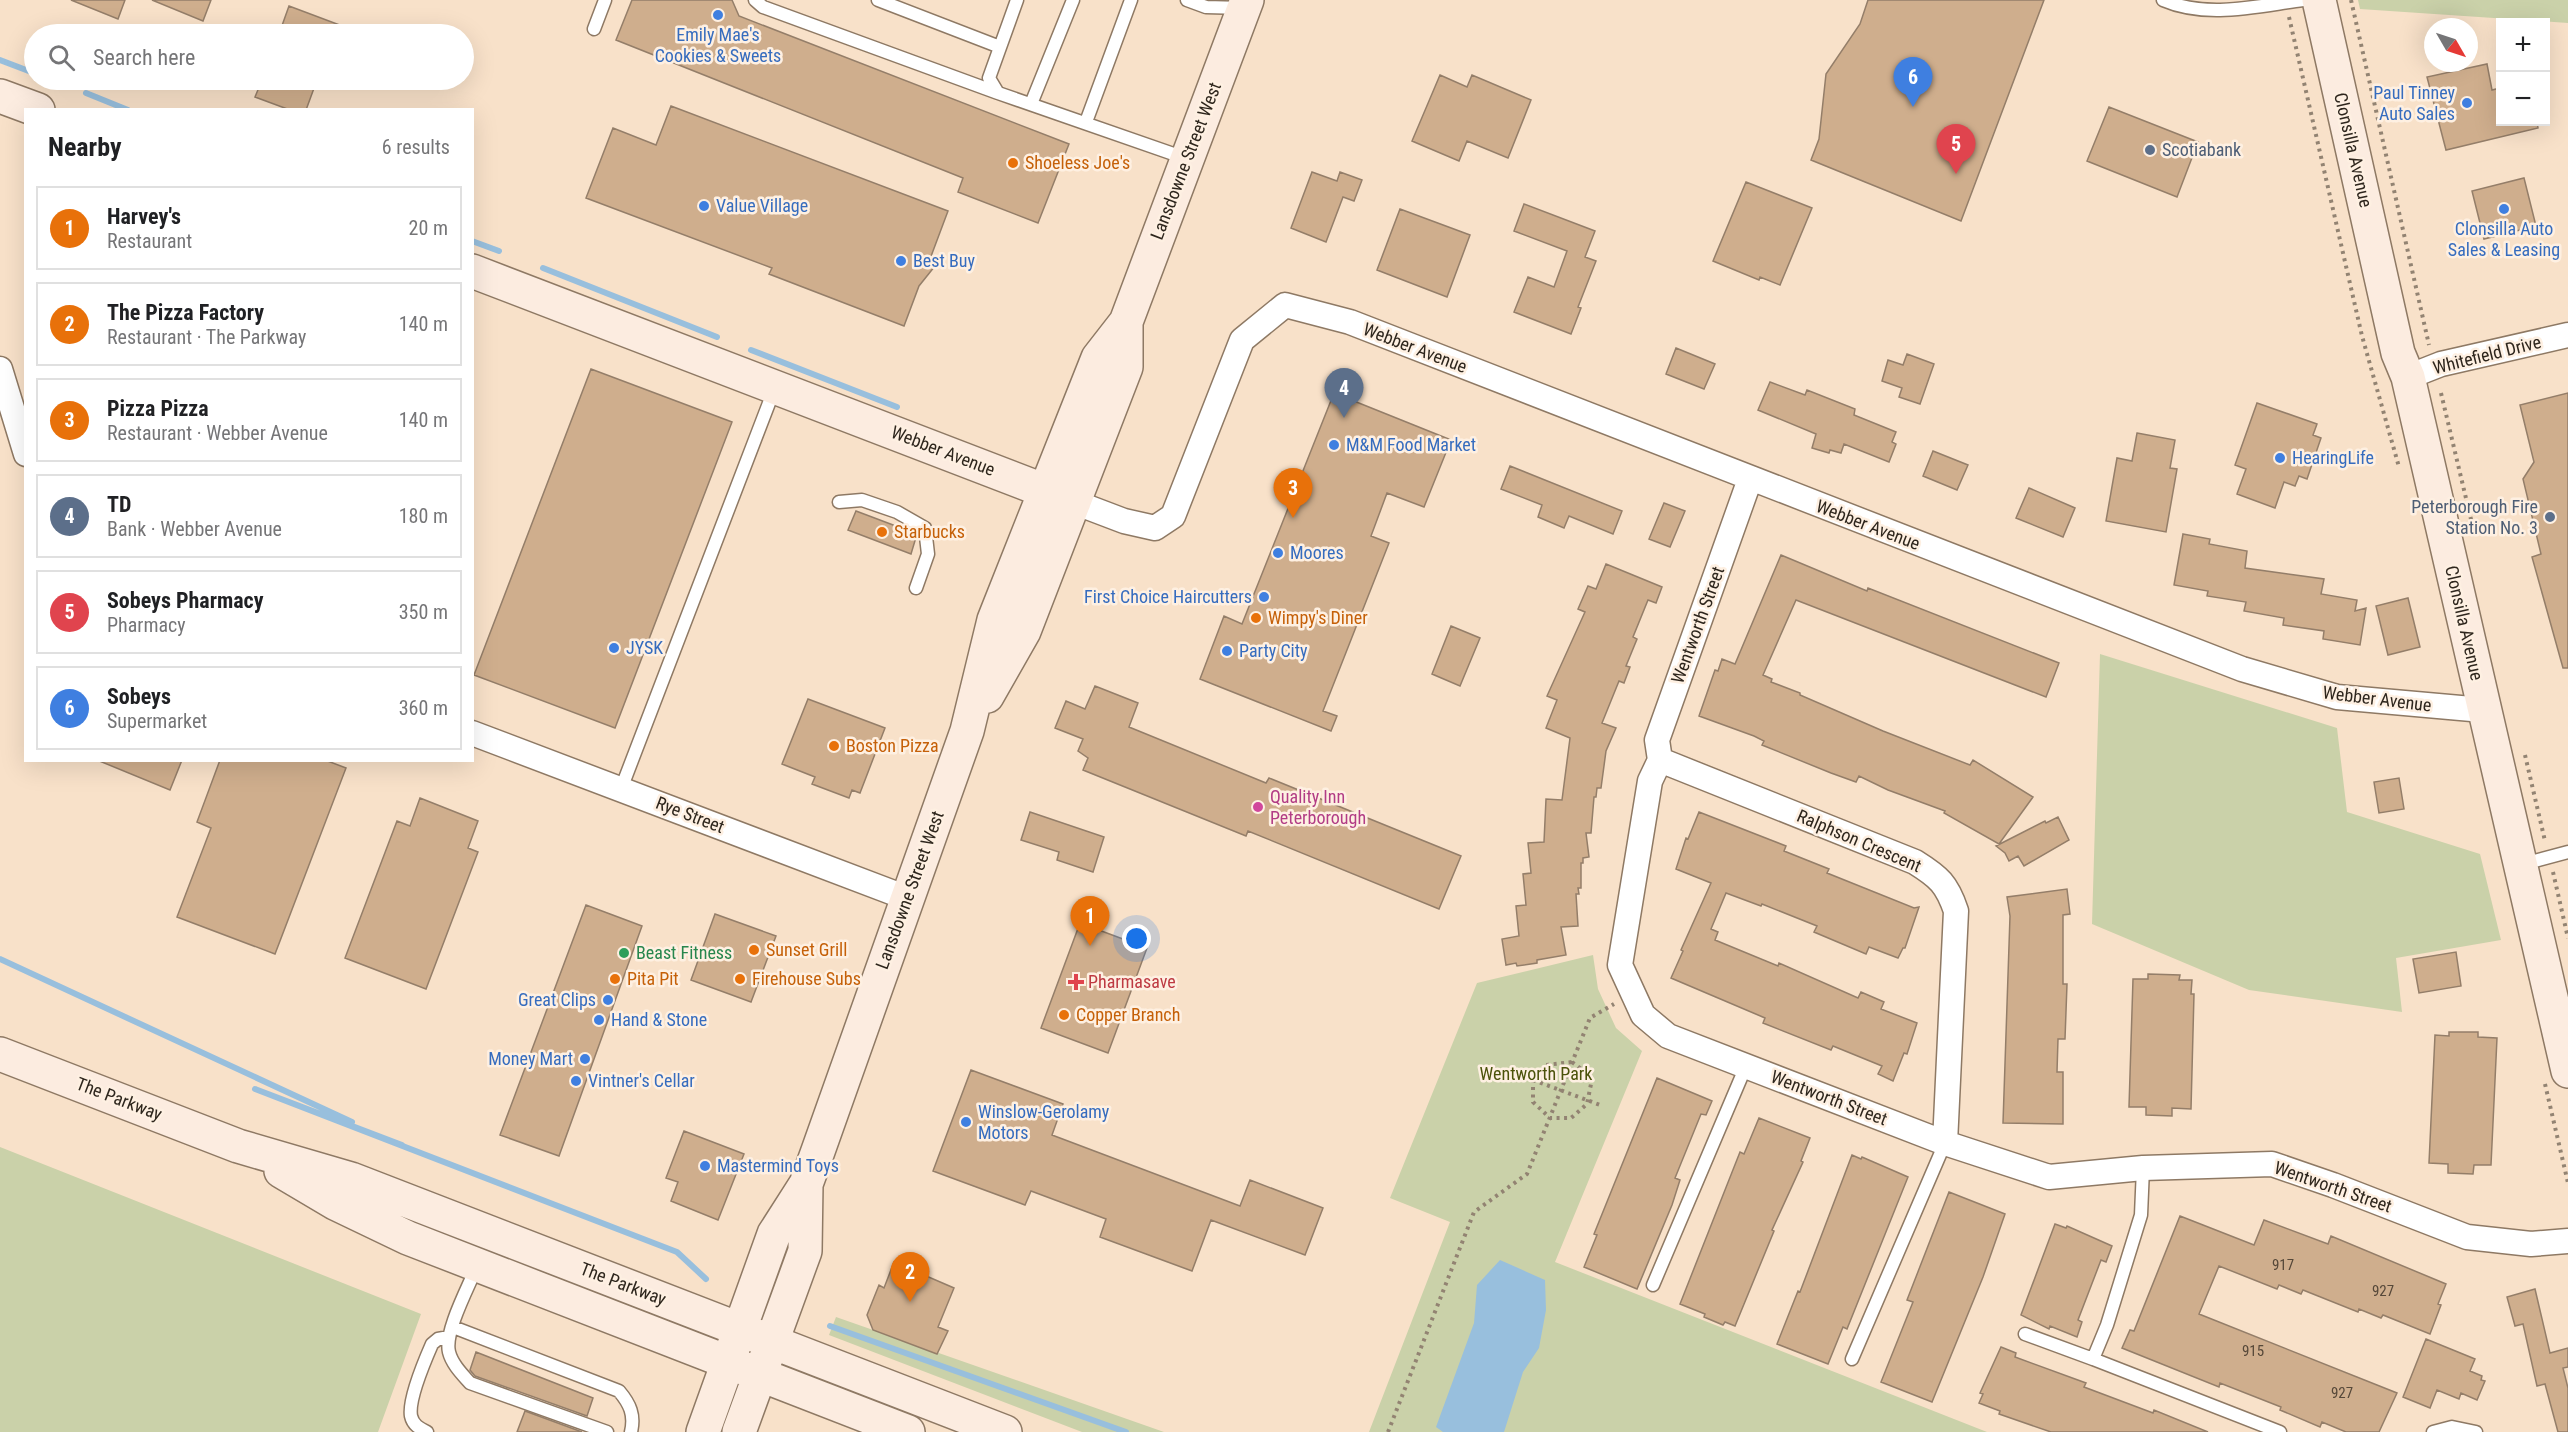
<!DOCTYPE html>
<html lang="en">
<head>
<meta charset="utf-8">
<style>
	:root { --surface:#fff; --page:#f6f6f6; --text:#202124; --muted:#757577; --line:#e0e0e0; --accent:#b35113 }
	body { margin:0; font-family:"Roboto Condensed",sans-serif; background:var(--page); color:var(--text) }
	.controls { position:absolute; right:18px; top:18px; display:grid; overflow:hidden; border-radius:0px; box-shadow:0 6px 24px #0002 }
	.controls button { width:54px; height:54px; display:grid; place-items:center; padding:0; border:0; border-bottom:2px solid var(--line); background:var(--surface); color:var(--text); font:30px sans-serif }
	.compass { position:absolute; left:2424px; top:18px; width:54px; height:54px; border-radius:50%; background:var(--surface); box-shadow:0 6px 24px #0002; rotate:129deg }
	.you { position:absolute; left:1137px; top:939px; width:21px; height:21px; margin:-15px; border:4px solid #fff; border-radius:50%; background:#1a73e8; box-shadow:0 0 0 9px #1a73e833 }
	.badge { display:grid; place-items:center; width:39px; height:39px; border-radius:50%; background:var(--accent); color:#fff; font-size:20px; font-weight:700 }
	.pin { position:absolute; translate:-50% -50px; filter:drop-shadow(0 2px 3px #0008) }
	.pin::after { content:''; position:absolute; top:32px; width:21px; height:18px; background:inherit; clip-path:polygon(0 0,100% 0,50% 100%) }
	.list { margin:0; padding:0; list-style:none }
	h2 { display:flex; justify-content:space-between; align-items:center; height:78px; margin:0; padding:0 24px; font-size:26px }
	h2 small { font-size:20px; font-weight:400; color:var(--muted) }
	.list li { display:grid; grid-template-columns:39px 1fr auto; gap:18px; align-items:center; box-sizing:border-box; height:84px; margin:0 12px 12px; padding:0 12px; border:2px solid var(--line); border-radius:0px }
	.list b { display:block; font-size:22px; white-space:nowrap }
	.list p { margin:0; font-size:20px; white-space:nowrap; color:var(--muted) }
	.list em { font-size:20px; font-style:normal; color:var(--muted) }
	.icon { flex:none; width:33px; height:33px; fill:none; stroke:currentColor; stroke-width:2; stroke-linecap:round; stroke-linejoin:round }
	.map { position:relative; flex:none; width:2568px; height:1432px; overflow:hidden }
	.search { position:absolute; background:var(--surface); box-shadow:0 6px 24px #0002; left:24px; top:24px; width:450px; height:66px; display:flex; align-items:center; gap:15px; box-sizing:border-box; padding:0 21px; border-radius:33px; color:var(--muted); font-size:22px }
	.panel { position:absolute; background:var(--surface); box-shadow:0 6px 24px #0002; left:24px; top:108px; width:450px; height:654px; border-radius:0px }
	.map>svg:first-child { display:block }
	.green { fill:#cad1a9 }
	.water { fill:#98bfdd }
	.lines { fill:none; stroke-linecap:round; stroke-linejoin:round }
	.stream { stroke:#98bfdd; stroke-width:6 }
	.building { fill:#cfae8d; stroke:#947e69; stroke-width:1.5 }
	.lane-casing { stroke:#8e7964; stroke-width:15 }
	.street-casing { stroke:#8e7964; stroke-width:27 }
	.secondary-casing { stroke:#8e7964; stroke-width:36 }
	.path { stroke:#928372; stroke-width:4; stroke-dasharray:3 4.5; stroke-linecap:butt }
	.lane { stroke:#fff; stroke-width:12 }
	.street { stroke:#fff; stroke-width:24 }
	.secondary { stroke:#fcece0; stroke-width:33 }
	.shop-dot { fill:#3f7fe0; stroke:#fef0e2; stroke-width:2 }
	.service-dot { fill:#5c6f8a; stroke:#fef0e2; stroke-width:2 }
	.food-dot { fill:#e8710a; stroke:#fef0e2; stroke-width:2 }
	.hotel-dot { fill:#d1479c; stroke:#fef0e2; stroke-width:2 }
	.leisure-dot { fill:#2e9e5b; stroke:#fef0e2; stroke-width:2 }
	.health-dot { fill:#e0444e; stroke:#fef0e2; stroke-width:2 }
	.labels { text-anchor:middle; stroke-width:5; stroke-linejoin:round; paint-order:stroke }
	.number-label { font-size:15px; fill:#564839 }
	.shop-label { font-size:18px; fill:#366cbe; stroke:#fef0e2; text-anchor:start }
	.service-label { font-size:18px; fill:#4e5e75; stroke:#fef0e2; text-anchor:start }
	.street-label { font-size:18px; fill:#2e261d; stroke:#fef0e2 }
	.food-label { font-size:18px; fill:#c56008; stroke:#fef0e2; text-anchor:start }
	.hotel-label { font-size:18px; fill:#b23c85; stroke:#fef0e2; text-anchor:start }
	.leisure-label { font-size:18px; fill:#27864d; stroke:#fef0e2; text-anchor:start }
	.health-label { font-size:18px; fill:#be3a42; stroke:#fef0e2; text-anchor:start }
	.park-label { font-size:18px; fill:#4b520a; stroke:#fef0e2 }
</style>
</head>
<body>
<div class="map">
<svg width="2568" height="1432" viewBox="0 0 2568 1432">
	<rect width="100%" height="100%" fill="#f8e1c9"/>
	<path class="green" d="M2358,0H2568V23L2360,9Z
		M2100,654L2337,728L2347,812L2480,854L2501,940L2396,958L2402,1012L2249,990L2092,924Z
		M1593,955L1598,989L1616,1028L1642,1051L1555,1262L1987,1432H1369L1450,1222L1390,1198L1477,983Z
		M0,1147L421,1314L378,1432H0Z
		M836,1317L1164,1432H1082L829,1335Z"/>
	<path class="water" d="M1500,1260L1545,1280L1546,1310L1539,1348L1523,1372L1504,1432H1443L1436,1427L1474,1323L1477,1285Z"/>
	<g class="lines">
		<path class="stream" d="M0,60L34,73
			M86,93L128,110
			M472,241L499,251
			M543,268L717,337
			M751,350L897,407
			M0,959L352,1122
			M402,1145L255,1089L677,1252L706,1279
			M830,1326L1126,1432"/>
	</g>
	<path class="building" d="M71,0H125L118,19Z
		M152,0H211L203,21Z
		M632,0H732L739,16L1069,144L1038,223L958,192L963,178L616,40Z
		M1868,0H2044L1961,221L1811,160L1819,139L1826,74L1860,24Z
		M289,6L361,33V34H279Z
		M2487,64L2492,90L2500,88V122H2537L2538,128L2446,150L2427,77Z
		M1440,75L1467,87L1472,75L1531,100L1508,158L1467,141L1459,161L1412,141Z
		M262,80H317L306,110H290L255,97Z
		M671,106L948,211L930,259L935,266L919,286L904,326L769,274L772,268L586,198L613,128L656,145Z
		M2109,107L2198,142L2177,197L2087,161Z
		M1312,172L1337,181L1340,172L1362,180L1354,201L1343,197L1326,242L1291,228Z
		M2524,178L2536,226L2484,239L2472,191Z
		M1746,182L1812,208L1780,285L1760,277L1759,280L1713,261Z
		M1524,204L1595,231L1585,257L1596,261L1578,307L1581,308L1571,334L1514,312L1528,277L1554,287L1567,251L1514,231Z
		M1400,209L1470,235L1447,297L1377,270Z
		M1676,348L1715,364L1704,389L1666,374Z
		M1907,354L1934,364L1920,404L1899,397L1902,388L1882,381L1888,360L1903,365Z
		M591,369L732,422L615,728L474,675Z
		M1770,382L1805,395L1807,390L1855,409L1854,415L1896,432L1892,442L1896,444L1889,462L1844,444L1841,453L1830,450L1829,453L1812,448L1816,434L1758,410Z
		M1334,393L1451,440L1424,507L1387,493L1371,536L1389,543L1323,711L1337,716L1331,731L1200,679L1224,616L1242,624Z
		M2568,393V668H2563L2532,557L2541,554L2523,479L2534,462L2520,405Z
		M2257,403L2317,424L2313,435L2321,438L2307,479L2299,476L2295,486L2284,482L2275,508L2237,494L2246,469L2235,465Z
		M2137,433L2175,440L2170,468L2177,469L2166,532L2106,521L2117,458L2132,461Z
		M1933,451L1968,465L1957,490L1923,476Z
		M1510,466L1622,511L1613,534L1569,516L1564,528L1538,517L1542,505L1501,489Z
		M2029,488L2075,508L2063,537L2016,518Z
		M1664,503L1685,511L1670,547L1649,539Z
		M856,511L917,534L911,554L848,530Z
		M2183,534L2210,539L2209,544L2247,551L2245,568L2324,579L2321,594L2357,600L2355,611L2366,608L2360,645L2323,639L2324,631L2283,625L2284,618L2244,611L2246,602L2207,596L2208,591L2174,585Z
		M1781,555L1867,591L1868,588L2059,663L2046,697L1796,600L1763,675L1772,679L1771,682L1800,693V695L1883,731L1970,765L1973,760L2033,797L1999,844L1944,813L1945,811L1888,790L1859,776L1856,782L1831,773L1762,745L1764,741L1754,736L1699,716L1715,670L1718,671L1722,659L1735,664Z
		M1606,564L1662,587L1656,603L1648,600L1633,637L1637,639L1626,666L1630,667L1624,683L1619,681L1602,723L1616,728L1606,751L1601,788H1597L1596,797H1594L1591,833H1586L1589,857L1583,858V863H1581V888H1578L1579,894H1576L1578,926L1561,927L1566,955L1537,960V963L1517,966L1516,963L1506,965L1502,939L1519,936L1516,906L1526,905L1523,874L1531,873L1528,843L1544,842L1546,799L1562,800L1570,738L1546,728L1557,700L1547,696L1585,612L1578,609L1588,586L1596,589Z
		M2408,598L2420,647L2388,655L2376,606Z
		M1451,626L1480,638L1460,686L1432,674Z
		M1095,686L1138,703L1129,727L1266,783L1269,778L1461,856L1439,909L1248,831L1246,836L1083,770L1088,758L1078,751L1083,739L1055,728L1066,701L1085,709Z
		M808,699L885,728L860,793L852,790L849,798L812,784L815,777L782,764Z
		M97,760H182L170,790Z
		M220,760H325L346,768L275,954L177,917L211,828L197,822Z
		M2399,778L2404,809L2379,813L2374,782Z
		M420,798L478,821L468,848L478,852L426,989L345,958L397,821L410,826Z
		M1030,812L1104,837L1093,872L1057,860L1059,852L1021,840Z
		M1699,812L1786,846L1784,851L1829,869L1827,873L1914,908L1919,907L1905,948H1903L1898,958L1869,947L1866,954L1814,932L1817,926L1762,904L1761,906L1726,893L1711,929L1718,932L1715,940L1778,966L1779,963L1858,998L1861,992L1884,1002L1881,1009L1917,1023L1907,1054L1904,1053L1893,1081L1878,1074L1882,1066L1833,1046L1831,1050L1763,1023L1765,1018L1671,978L1683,951L1681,950L1711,883L1676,869L1686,838L1688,839Z
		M2058,817L2069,840L2024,866L2018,856L2009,861L2005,853L1996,846L2045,821L2046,823Z
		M2067,889L2070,914L2063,915V984H2067L2065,1039H2058L2057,1072H2063V1124L2003,1123L2010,916L2007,897Z
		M586,905L642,926L559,1156L500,1135Z
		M715,914L776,936L751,1002L691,980Z
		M1080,923L1147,948L1108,1053L1041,1028Z
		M2456,952L2461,986L2419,993L2413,959Z
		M2148,974L2180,975L2179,980H2192L2191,994H2194L2191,1109L2172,1108V1116L2146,1115V1107H2129L2133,979H2148Z
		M2449,1032H2478V1037L2497,1038L2491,1165H2474L2473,1174L2448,1173V1164L2429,1163L2435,1035L2449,1036Z
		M971,1070L1063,1104L1052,1135L1240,1206L1250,1180L1323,1208L1305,1255L1211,1220L1192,1271L1100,1237L1106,1219L1031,1191L1025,1205L933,1171Z
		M1657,1078L1712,1101L1706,1115L1701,1114L1675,1178L1680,1180L1672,1205L1637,1289L1584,1267L1597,1235L1594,1234Z
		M1759,1118L1810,1138L1801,1161L1803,1162L1772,1230L1774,1231L1735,1326L1725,1322L1723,1325L1704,1317L1705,1314L1680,1304L1740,1152L1744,1154Z
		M684,1131L744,1154L718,1220L671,1201L678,1182L666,1178Z
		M1852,1155L1861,1159L1862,1157L1908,1177L1847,1329L1843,1327L1828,1364L1777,1344L1798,1291L1800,1292Z
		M1949,1192L2005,1214L1983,1277L1932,1402L1881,1382L1913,1302L1907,1300Z
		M2180,1216L2254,1245L2264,1220L2328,1244L2331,1236L2446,1284L2438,1304L2441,1305L2430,1334L2383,1315L2381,1318L2359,1309L2358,1312L2303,1290L2301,1294L2279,1285L2277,1289L2219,1266L2199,1314L2397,1393L2379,1432H2346L2322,1422L2320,1427L2280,1410L2281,1407L2220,1383L2219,1387L2122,1348L2130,1330L2134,1331Z
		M2055,1224L2066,1228L2067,1226L2112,1246L2106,1262L2101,1260L2078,1320L2082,1322L2077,1337L2050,1326L2049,1329L2021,1315Z
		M894,1262L954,1288L938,1327L948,1331L937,1354L873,1330L867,1315L879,1285L884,1288Z
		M2535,1289L2550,1353L2568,1348V1367L2563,1368L2568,1388V1432H2558L2545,1384L2537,1386L2523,1324L2515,1326L2507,1297Z
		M2426,1339L2475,1359L2470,1371L2482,1376L2481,1380L2485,1381L2477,1400L2461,1393L2459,1399L2437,1390L2430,1408L2403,1397Z
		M2001,1347L2016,1353L2015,1357L2086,1383L2084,1387L2153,1413L2154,1410L2208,1432H2051L1999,1414L2000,1411L1979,1403L1983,1394L1980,1393Z
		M476,1352L593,1398L587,1416L475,1376L470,1370Z
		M525,1411L582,1432H517Z"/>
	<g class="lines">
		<g class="lane-casing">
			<path id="lane" d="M755,0L763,7L998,93
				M878,0L1000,47
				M1017,0L989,78L998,93L1185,158
				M1187,0L1206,7L1243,8
				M2163,0C2207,19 2257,6 2303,0
				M594,29L605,0
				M1031,104L1073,0
				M1086,122L1131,0
				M839,502L862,500L897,512L925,528L928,554L916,588
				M621,789L774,390
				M2523,864L2568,852
				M2143,1168L2141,1215L2107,1325L2093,1359L2280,1432
				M477,1266C469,1286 444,1332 449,1352C452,1364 462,1374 470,1383L607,1432
				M1653,1285L1746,1066
				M453,1327L619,1391C630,1404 635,1415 631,1432
				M2025,1334L2093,1359
				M1852,1359L1945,1143
				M427,1432C419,1428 413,1425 411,1416C408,1399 425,1360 432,1344L438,1339L449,1337
				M2433,1432L2452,1427L2476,1432"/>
		</g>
		<g class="street-casing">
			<path id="street" d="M0,369L26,454
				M2408,377L2441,364L2568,335
				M1750,479L1657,740L1660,760L1650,781L1620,965L1643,1015L1668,1036L1945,1143L2049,1177L2143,1168L2272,1164L2333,1185L2467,1237L2531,1244L2568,1241
				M1074,502L1124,521L1155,528L1173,516L1242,340L1285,305L1350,322L2242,669L2337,697L2483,710
				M472,733L907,898
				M1660,760L1915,862C1939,877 1947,884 1956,911L1945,1143"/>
		</g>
		<g class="secondary-casing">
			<path id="secondary" d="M2319,0L2398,353L2408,377L2568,1071
				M0,96L38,110
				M472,271L1074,502
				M987,696L1024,631L1126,367V322
				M0,1054L238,1146L351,1179L1005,1432
				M281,1171L335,1203L408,1238L908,1432
				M703,1432L774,1234L806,1184L818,1151L967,731L994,620L1098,358L1126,322L1247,0
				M739,1432L805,1251L806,1184"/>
		</g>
		<path class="path" d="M2351,0L2429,345
			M2289,17L2362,336L2399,467
			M2441,393L2474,532
			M2525,755L2545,841
			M2553,872L2568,938
			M1572,1062L1580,1068L1591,1084L1587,1104L1571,1118H1550L1533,1102V1080L1546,1065Z
			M1533,1080L1603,1106
			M2545,1084L2568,1183
			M1388,1432L1474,1212L1527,1174L1590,1018L1614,1004"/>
		<use href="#lane" class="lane"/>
		<use href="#street" class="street"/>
		<use href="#secondary" class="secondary"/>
	</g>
	<g class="shop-dot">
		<circle cx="718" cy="15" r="6"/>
		<circle cx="2467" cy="103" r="6"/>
		<circle cx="704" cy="206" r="6"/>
		<circle cx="2504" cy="209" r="6"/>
		<circle cx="901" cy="261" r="6"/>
		<circle cx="1334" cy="445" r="6"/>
		<circle cx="2280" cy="458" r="6"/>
		<circle cx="1278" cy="553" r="6"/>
		<circle cx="1264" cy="597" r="6"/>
		<circle cx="614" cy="648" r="6"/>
		<circle cx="1227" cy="651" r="6"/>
		<circle cx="608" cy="1000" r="6"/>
		<circle cx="599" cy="1020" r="6"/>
		<circle cx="585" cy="1059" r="6"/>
		<circle cx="576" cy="1081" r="6"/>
		<circle cx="966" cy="1122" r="6"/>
		<circle cx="705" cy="1166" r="6"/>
	</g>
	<g class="service-dot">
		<circle cx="2150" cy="150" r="6"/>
		<circle cx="2550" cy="517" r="6"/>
	</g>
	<g class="food-dot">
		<circle cx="1013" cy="163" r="6"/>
		<circle cx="882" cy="532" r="6"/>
		<circle cx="1256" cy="618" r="6"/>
		<circle cx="834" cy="746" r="6"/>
		<circle cx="754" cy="950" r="6"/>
		<circle cx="615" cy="979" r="6"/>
		<circle cx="740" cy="979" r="6"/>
		<circle cx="1064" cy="1015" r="6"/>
	</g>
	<circle class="hotel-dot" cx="1258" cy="807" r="6"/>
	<circle class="leisure-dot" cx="624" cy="953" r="6"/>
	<path class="health-dot" d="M1073 973h6v6h6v6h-6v6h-6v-6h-6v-6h6z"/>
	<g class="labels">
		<g class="number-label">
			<text x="2283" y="1270">917</text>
			<text x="2383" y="1296">927</text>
			<text x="2253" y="1356">915</text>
			<text x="2342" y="1398">927</text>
		</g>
		<g class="shop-label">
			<text x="718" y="41" text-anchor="middle">Emily Mae's<tspan x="718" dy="21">Cookies &amp; Sweets</tspan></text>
			<text x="2455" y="99" text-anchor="end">Paul Tinney<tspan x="2455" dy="21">Auto Sales</tspan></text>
			<text x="716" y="212">Value Village</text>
			<text x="2504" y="235" text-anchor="middle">Clonsilla Auto<tspan x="2504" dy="21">Sales &amp; Leasing</tspan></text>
			<text x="913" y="267">Best Buy</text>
			<text x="1346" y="451">M&amp;M Food Market</text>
			<text x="2292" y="464">HearingLife</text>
			<text x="1290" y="559">Moores</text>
			<text x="1252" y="603" text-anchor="end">First Choice Haircutters</text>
			<text x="626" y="654">JYSK</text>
			<text x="1239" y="657">Party City</text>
			<text x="596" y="1006" text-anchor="end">Great Clips</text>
			<text x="611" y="1026">Hand &amp; Stone</text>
			<text x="573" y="1065" text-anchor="end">Money Mart</text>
			<text x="588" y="1087">Vintner's Cellar</text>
			<text x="978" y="1118">Winslow-Gerolamy<tspan x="978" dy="21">Motors</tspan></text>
			<text x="717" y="1172">Mastermind Toys</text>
		</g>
		<g class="service-label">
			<text x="2162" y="156">Scotiabank</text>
			<text x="2538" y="513" text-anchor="end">Peterborough Fire<tspan x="2538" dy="21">Station No. 3</tspan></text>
		</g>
		<g class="street-label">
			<text transform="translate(2353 150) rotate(77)" y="6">Clonsilla Avenue</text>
			<text transform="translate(1186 161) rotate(-69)" y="6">Lansdowne Street West</text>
			<text transform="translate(1415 348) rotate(21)" y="6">Webber Avenue</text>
			<text transform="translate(2487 355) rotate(-14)" y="6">Whitefield Drive</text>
			<text transform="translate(943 451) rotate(21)" y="6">Webber Avenue</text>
			<text transform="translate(1868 525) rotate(21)" y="6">Webber Avenue</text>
			<text transform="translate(2464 623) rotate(77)" y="6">Clonsilla Avenue</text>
			<text transform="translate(1698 625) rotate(-70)" y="6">Wentworth Street</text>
			<text transform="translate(2377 699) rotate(7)" y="6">Webber Avenue</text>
			<text transform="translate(690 815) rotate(21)" y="6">Rye Street</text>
			<text transform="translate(1859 841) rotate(23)" y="6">Ralphson Crescent</text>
			<text transform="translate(910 890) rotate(-70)" y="6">Lansdowne Street West</text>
			<text transform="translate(1829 1098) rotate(21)" y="6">Wentworth Street</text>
			<text transform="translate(119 1099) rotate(21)" y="6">The Parkway</text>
			<text transform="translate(2333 1187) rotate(19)" y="6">Wentworth Street</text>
			<text transform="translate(623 1284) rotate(21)" y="6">The Parkway</text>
		</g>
		<g class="food-label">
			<text x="1025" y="169">Shoeless Joe's</text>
			<text x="894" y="538">Starbucks</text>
			<text x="1268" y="624">Wimpy's Diner</text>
			<text x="846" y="752">Boston Pizza</text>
			<text x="766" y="956">Sunset Grill</text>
			<text x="627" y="985">Pita Pit</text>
			<text x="752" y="985">Firehouse Subs</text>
			<text x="1076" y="1021">Copper Branch</text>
		</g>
		<g class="hotel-label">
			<text x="1270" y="803">Quality Inn<tspan x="1270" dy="21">Peterborough</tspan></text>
		</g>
		<g class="leisure-label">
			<text x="636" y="959">Beast Fitness</text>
		</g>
		<g class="health-label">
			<text x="1088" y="988">Pharmasave</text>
		</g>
		<g class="park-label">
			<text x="1536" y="1080">Wentworth Park</text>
		</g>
	</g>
</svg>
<div class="controls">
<button>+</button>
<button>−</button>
</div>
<svg class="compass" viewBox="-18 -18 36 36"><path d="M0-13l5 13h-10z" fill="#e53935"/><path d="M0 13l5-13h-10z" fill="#757577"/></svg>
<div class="you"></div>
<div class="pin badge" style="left:1090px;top:946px;background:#e8710a">1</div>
<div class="pin badge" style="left:910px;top:1302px;background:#e8710a">2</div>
<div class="pin badge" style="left:1293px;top:518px;background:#e8710a">3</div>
<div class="pin badge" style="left:1344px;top:418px;background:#5c6f8a">4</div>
<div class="pin badge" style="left:1956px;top:174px;background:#e0444e">5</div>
<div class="pin badge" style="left:1913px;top:107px;background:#3f7fe0">6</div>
<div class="search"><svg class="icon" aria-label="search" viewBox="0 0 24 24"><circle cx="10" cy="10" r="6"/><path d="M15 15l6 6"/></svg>Search here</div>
<section class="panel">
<h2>Nearby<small>6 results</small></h2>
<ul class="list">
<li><span class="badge" style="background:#e8710a">1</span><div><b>Harvey's</b><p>Restaurant</p></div><em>20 m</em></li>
<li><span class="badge" style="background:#e8710a">2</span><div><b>The Pizza Factory</b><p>Restaurant · The Parkway</p></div><em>140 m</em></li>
<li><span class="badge" style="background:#e8710a">3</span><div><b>Pizza Pizza</b><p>Restaurant · Webber Avenue</p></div><em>140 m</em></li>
<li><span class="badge" style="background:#5c6f8a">4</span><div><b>TD</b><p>Bank · Webber Avenue</p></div><em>180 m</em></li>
<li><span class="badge" style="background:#e0444e">5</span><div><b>Sobeys Pharmacy</b><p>Pharmacy</p></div><em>350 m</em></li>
<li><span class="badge" style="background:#3f7fe0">6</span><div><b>Sobeys</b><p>Supermarket</p></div><em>360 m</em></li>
</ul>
</section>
</div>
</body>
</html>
